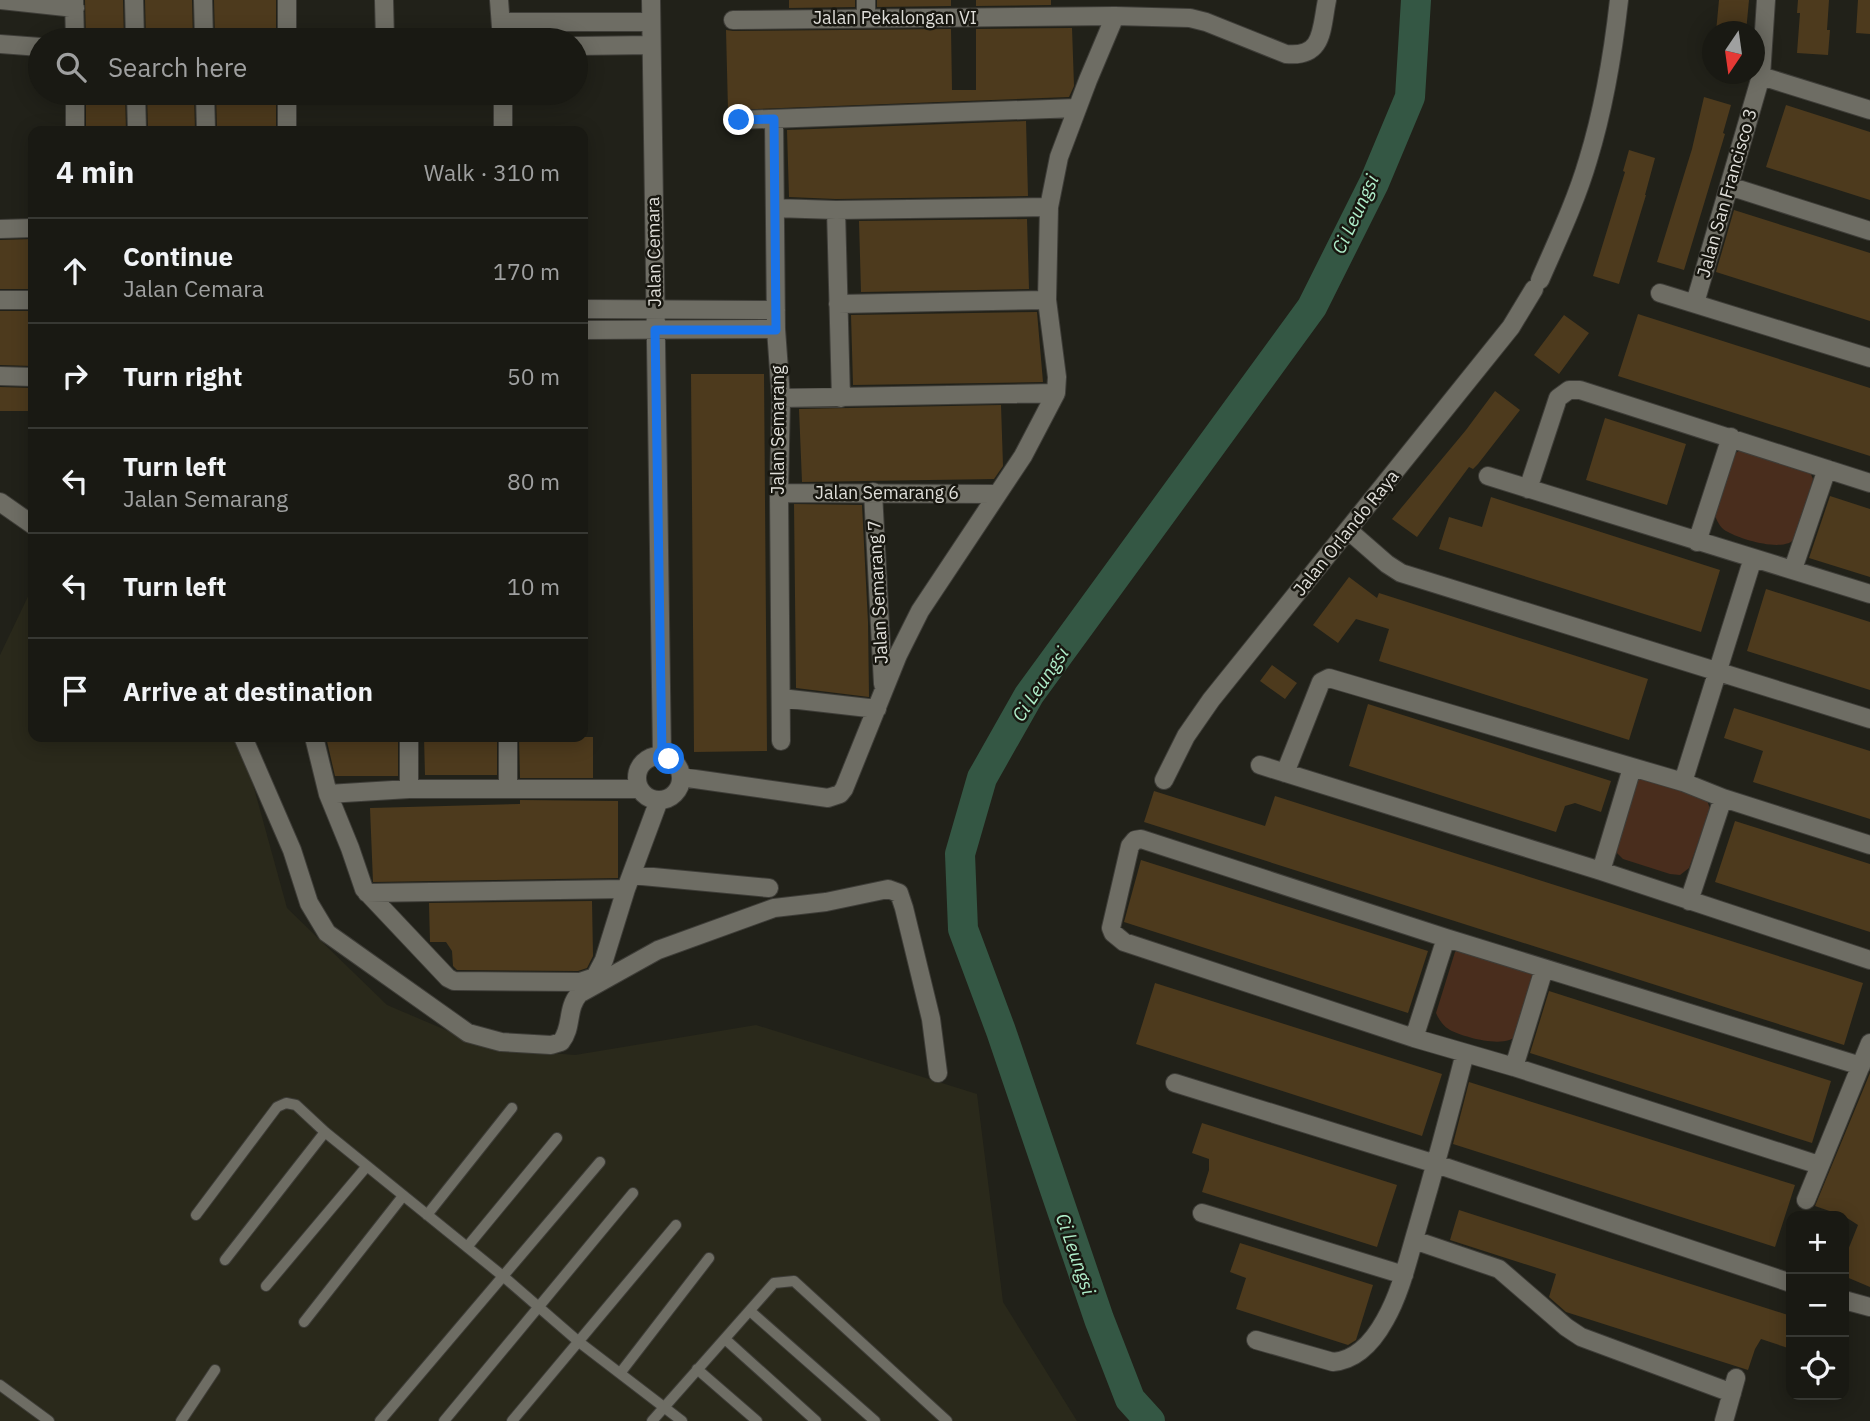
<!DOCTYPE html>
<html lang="en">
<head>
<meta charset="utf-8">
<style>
	:root { --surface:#191913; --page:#262621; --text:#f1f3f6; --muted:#9fa0a0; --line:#373833 }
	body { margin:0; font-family:"IBM Plex Sans",sans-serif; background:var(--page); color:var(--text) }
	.controls { position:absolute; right:21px; bottom:21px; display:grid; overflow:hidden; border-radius:14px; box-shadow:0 4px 18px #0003 }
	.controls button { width:63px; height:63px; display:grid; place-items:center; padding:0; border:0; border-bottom:2px solid var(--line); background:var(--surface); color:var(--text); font:35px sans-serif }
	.compass { position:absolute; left:1702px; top:21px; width:63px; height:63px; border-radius:50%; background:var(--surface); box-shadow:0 4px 18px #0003; rotate:193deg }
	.stop { position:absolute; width:21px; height:21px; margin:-16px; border:5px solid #1a73e8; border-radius:50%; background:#fff }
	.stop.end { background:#1a73e8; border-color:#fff; box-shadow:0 2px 7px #0008 }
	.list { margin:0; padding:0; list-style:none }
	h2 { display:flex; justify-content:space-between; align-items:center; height:91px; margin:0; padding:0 28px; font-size:30px }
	h2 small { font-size:23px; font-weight:400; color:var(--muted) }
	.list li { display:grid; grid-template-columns:46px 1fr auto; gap:21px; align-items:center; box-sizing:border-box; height:105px; padding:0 28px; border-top:2px solid var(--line) }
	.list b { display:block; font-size:26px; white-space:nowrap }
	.list p { margin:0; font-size:23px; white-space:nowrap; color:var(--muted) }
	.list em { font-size:23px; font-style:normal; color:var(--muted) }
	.icon { flex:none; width:38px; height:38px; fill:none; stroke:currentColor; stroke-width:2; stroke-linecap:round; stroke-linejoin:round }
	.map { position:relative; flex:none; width:1870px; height:1421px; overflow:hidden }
	.search { position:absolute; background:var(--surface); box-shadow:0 4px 18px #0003; left:28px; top:28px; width:560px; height:77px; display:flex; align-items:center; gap:18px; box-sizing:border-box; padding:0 24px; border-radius:38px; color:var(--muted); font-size:26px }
	.panel { position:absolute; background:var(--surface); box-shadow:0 4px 18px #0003; left:28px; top:126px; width:560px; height:616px; border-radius:14px }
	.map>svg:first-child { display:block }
	.built { fill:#2a291b }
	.green { fill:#492d1d }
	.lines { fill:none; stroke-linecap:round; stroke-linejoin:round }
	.river { stroke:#345744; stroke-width:30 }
	.building { fill:#4d3a1d }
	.service-casing { stroke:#3e3d38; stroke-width:12 }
	.minor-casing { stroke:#3e3d38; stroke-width:20 }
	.service { stroke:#6e6d64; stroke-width:10 }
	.minor { stroke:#6e6d64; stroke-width:18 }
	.route { stroke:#1a73e8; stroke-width:9 }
	.labels { text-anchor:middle; stroke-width:5; stroke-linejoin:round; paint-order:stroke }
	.street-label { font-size:18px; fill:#dfded9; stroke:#181710 }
	.water-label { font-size:19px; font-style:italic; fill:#afeeca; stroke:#181710 }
</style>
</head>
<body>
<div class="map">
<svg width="1870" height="1421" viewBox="0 0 1870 1421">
	<rect width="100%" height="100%" fill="#212119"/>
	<path class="built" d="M33,586V737H240L287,908L387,1005L488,1048L575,1055L756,1025L977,1094L1003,1302L1077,1421H0V655Z"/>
	<path class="green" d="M1743,448L1809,470L1813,479C1808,496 1803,523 1795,538C1786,553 1742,540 1728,532C1721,529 1718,523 1715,516L1733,455Z
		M1641,775L1707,800L1710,809L1689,868L1680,875L1670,874L1623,859L1614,850L1631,782Z
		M1464,945L1525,960L1535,976C1529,993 1525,1019 1517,1034C1508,1050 1463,1037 1450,1030C1443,1026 1439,1020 1436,1013L1455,952Z"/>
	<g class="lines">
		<path class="river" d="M1150,1421L1130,1399L1099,1319L1001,1031L963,929L960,854L982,778L1029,695L1312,307L1374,183L1410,97L1416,0"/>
	</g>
	<path class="building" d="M85,0H123L124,40H86Z
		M145,0H192L193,40H146Z
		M214,0H276V40H215Z
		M789,0H855V7L789,8Z
		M877,0H951V6L877,7Z
		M976,0H1051V5L976,6Z
		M1719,0H1749L1746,32H1716Z
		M1798,0H1829L1827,30H1830L1828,55L1797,53L1800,13H1797Z
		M1858,0H1870V34L1856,33Z
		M1072,28L1074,86L1069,97L728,110L726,30L733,31L951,29L952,90H976V29Z
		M86,93H125L126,131H86Z
		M147,93H194L195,131H148Z
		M216,93H276V131H217Z
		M1704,97L1731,105L1723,133L1725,134L1684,270L1657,262L1692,149Z
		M1786,105L1870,132V200L1766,167Z
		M1026,121L1028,196L836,199L789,197L787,130Z
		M1629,150L1655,158L1645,195H1646L1619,284L1593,276L1625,172L1623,171Z
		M1734,210L1870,253V321L1716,272Z
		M1027,219L1029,289L861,292L859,221Z
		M33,239V289H0V240Z
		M0,311H33V366L0,365Z
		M1037,312L1043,382L853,385L851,315Z
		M1638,314L1870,388V456L1618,376Z
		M1564,315L1589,333L1559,374L1534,355Z
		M691,374H764L767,751L694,752Z
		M0,387L33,388V411H0Z
		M1495,391L1520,410L1478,464L1473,469L1469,467L1417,537L1392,519L1466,430Z
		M1001,405L1003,466L994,479L802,482L799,409Z
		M1605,418L1686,444L1667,505L1586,480Z
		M1830,496L1870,509V577L1809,558Z
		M1491,497L1720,570L1701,632L1439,549L1449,517L1482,527Z
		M794,504L862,505L868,622L869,697L796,688Z
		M1349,577L1377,598L1379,593L1648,679L1629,740L1379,661L1389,629L1356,619L1338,643L1313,625Z
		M1766,589L1870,622V690L1747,651Z
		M1272,665L1297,683L1285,699L1260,681Z
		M1368,704L1611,781L1601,812L1575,803L1565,806L1556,832L1349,766Z
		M1734,708L1870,751V819L1753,782L1763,751L1724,738Z
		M326,737H398V776H335Z
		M424,737H497V775H425Z
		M519,737H593V778H520Z
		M1154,791L1265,826L1275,796L1863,983L1844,1045L1144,822Z
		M520,800L618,801V878L373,882L370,808L520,804Z
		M1735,821L1870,864V932L1715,882Z
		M1141,860L1428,951L1408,1013L1124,922Z
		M592,901L593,956L587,968L578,971L457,970L453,966L452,951L446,942H430L429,903Z
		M1155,983L1442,1074L1422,1136L1136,1044Z
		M1549,991L1831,1081L1812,1143L1530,1053Z
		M1870,1073V1287L1844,1276V1260L1858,1225L1844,1216L1815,1206Z
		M1469,1082L1795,1185L1775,1247L1453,1144Z
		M1202,1123L1397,1185L1377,1247L1202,1192L1209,1170V1159L1192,1153Z
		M1459,1210L1791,1316V1349L1761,1339L1755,1349L1748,1370L1566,1312L1549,1297L1556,1274L1450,1240Z
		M1240,1243L1373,1285L1356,1340L1348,1345L1236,1309L1246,1278L1230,1272Z"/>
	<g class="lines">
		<g class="service-casing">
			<path id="service" d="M196,1215L277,1107L286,1103L296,1105L325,1132L504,1277L579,1342L682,1421
				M427,1215L512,1108
				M467,1247L557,1138
				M225,1260L325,1132
				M266,1286L367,1166
				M750,1311L875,1421
				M304,1322L403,1196
				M725,1339L816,1421
				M697,1369L757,1421
				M621,1372L709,1258
				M0,1385L49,1421
				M181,1421L215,1370
				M380,1421L600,1162
				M444,1421L633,1193
				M512,1421L676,1225
				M652,1421L774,1283L794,1281L947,1421"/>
		</g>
		<g class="minor-casing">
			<path id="minor" d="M0,0L75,8
				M74,0L75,40
				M134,0L135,40
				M203,0L204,40
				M384,0L385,40
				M499,0L502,40
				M651,0L662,755
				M866,0V18
				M733,20L1115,16L1190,18L1206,22L1286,54C1324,58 1321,29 1327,0
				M501,22H651
				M287,40V0
				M0,44L40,47
				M576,46L651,45
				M1761,76L1870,110
				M136,93L137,131
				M205,93L206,131
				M287,93V131
				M503,93V131
				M774,119L776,329L781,398L779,493L781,741
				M739,120L1077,108
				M75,131V93
				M1729,186L1870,231
				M775,208L836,210L1049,207
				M836,210L841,398
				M0,229L33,228
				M1540,280C1557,241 1576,201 1588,160C1604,108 1613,54 1619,0
				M1660,293L1870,358
				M0,300H33
				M1695,303L1761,76L1766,0
				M838,304L1047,300
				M583,309L776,310
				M583,330L776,329
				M0,376L33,377
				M781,398L1056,393
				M1488,476L1870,594
				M1528,489L1558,398L1569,390H1580L1870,483
				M873,492L883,684
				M779,493L995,494
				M0,502L33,525
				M1348,530L1387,564L1401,573L1870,719
				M1697,542L1731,437
				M1793,569L1827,469
				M781,698L877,709
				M243,737L292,850L309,903L327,933L468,1033L501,1042L551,1045L561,1042C573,1027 566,1009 579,994L658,950L774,908L826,902L888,889L899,893L904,908L931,1019L938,1073
				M314,737L328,794L350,848L364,889L448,978L454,981L580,982L595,977L604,960L626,889L659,800
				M409,737V789
				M508,737V789
				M637 778a22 22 0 1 1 44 0a22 22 0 1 1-44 0Z
				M1260,765L1601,871L1870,960
				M1285,773L1321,682L1329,678L1683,782L1723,798L1870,845
				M681,777L828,798L840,794L844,789L898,655L920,611L1023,456L1056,393L1057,377L1047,300L1049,207L1059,157L1088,80L1115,16
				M1164,780L1186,736L1211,700L1511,327L1534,289
				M1683,782L1753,558
				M328,794L409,789H639
				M1601,871L1632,768
				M632,875L769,888
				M367,893L626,889
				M1689,901L1723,798
				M1414,1038L1446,938
				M1514,1067L1544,969
				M1175,1083L1436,1164L1791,1283
				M1819,1165L1514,1067L1414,1038L1124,942L1113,933L1111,928L1130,846L1135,840L1141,839L1446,938L1861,1066
				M1806,1200L1870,1043
				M1202,1213L1404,1275
				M1414,1240L1499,1269L1566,1327L1581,1337L1732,1393
				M1844,1300L1870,1307
				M1256,1340L1333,1362C1357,1360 1374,1340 1385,1320C1401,1292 1408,1259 1417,1229C1434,1171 1450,1112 1465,1053
				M1724,1421L1736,1378"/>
		</g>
		<use href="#service" class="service"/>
		<use href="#minor" class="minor"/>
	</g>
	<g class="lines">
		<path class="route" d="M669,759L662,755L655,330H776L774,119L739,120"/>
	</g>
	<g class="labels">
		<g class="street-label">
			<text x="895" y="24">Jalan Pekalongan VI</text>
			<text transform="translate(1727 193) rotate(-74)" y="6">Jalan San Francisco 3</text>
			<text transform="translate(654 252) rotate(-91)" y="6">Jalan Cemara</text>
			<text transform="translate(778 430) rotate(-90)" y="6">Jalan Semarang</text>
			<text x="887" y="499">Jalan Semarang 6</text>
			<text transform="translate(1346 533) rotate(-51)" y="6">Jalan Orlando Raya</text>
			<text transform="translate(878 592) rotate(-93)" y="6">Jalan Semarang 7</text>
		</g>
		<g class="water-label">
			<text transform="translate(1355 214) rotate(-65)" y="7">Ci Leungsi</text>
			<text transform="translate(1040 684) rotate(-56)" y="7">Ci Leungsi</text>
			<text transform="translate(1076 1254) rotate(71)" y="7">Ci Leungsi</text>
		</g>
	</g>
</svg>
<div class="controls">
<button>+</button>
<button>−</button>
<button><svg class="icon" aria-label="locate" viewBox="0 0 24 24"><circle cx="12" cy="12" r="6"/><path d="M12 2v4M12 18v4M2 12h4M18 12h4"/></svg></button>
</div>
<svg class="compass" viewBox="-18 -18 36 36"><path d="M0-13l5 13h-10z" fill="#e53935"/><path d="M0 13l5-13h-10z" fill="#9fa0a0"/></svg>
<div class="stop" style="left:669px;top:759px"></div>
<div class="stop end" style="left:739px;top:120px"></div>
<div class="search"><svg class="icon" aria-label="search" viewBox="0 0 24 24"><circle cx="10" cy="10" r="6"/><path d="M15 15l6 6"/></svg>Search here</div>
<section class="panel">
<h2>4 min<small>Walk · 310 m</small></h2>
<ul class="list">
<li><svg class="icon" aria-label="ahead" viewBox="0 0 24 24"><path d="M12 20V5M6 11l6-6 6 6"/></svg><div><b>Continue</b><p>Jalan Cemara</p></div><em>170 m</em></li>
<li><svg class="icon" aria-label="right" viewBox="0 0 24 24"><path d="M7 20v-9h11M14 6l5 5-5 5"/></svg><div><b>Turn right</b></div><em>50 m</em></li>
<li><svg class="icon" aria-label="left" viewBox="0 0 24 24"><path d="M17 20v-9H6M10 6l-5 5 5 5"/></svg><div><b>Turn left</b><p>Jalan Semarang</p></div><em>80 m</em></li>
<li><svg class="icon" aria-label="left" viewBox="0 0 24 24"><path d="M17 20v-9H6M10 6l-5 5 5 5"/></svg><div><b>Turn left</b></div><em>10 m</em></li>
<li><svg class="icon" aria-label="arrive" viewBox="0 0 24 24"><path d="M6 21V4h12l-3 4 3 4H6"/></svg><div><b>Arrive at destination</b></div></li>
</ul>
</section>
</div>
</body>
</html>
